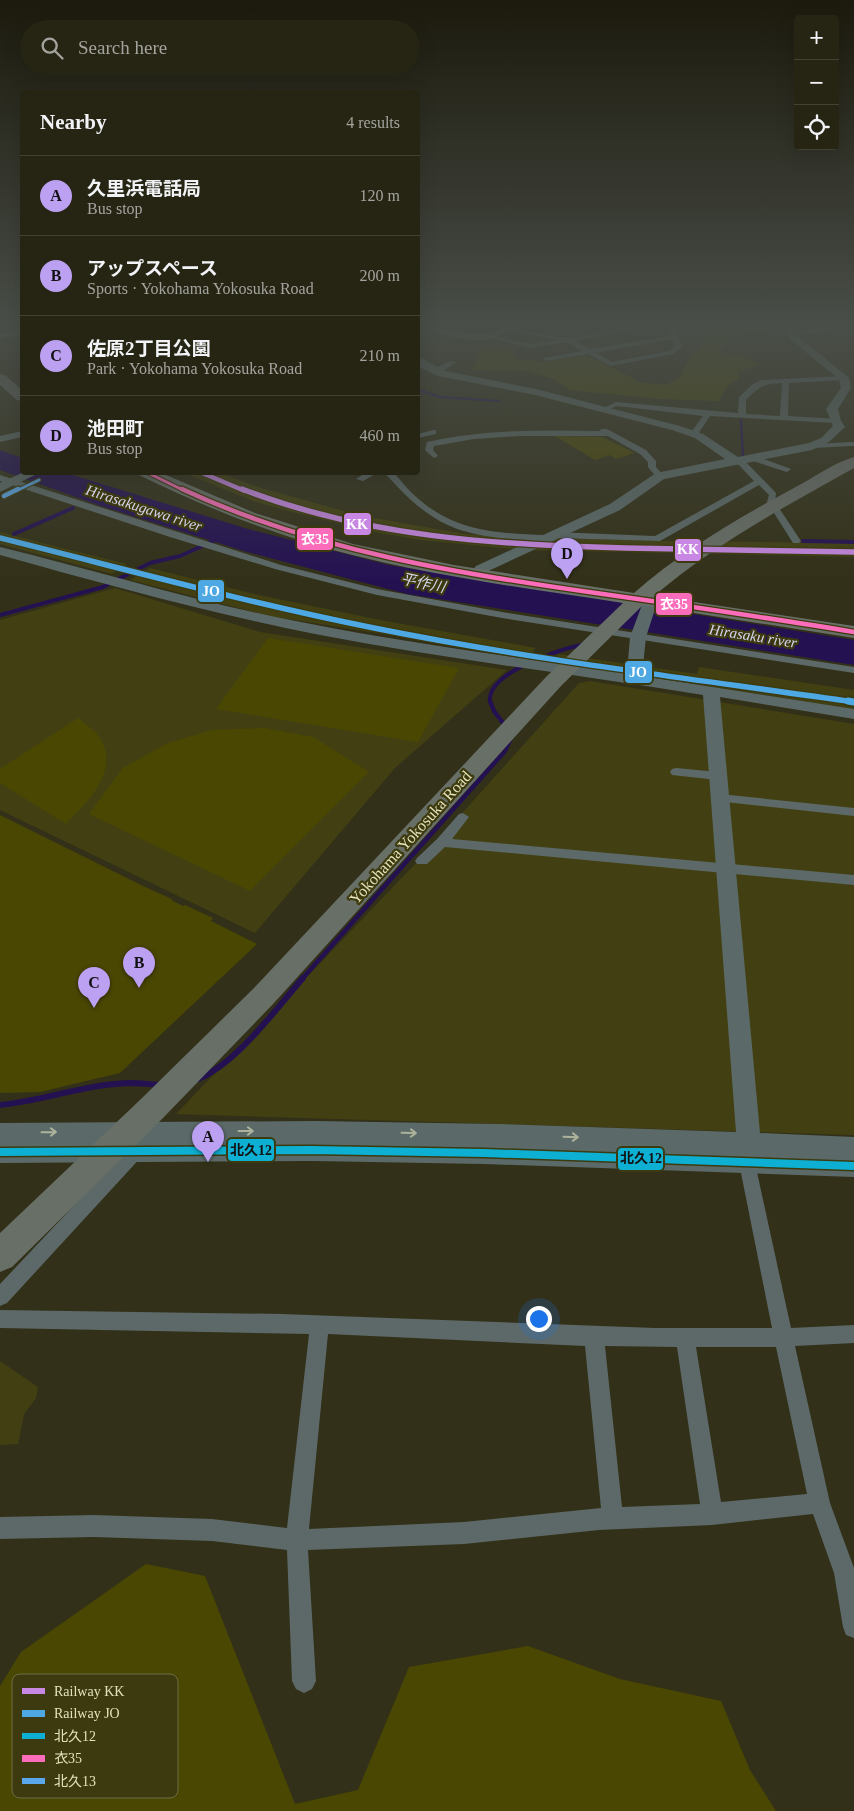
<!DOCTYPE html>
<html lang="en">
<head>
<meta charset="utf-8">
<style>
	:root { --surface:#262412; --page:#2e2c1b; --text:#f1f3f6; --muted:#a4a49f; --line:#424132; --accent:#bca0f2 }
	body { margin:0; font-family:"Times New Roman","Noto Sans JP",serif; background:var(--page); color:var(--text) }
	.controls { position:absolute; right:15px; top:15px; display:grid; overflow:hidden; border-radius:5px; box-shadow:0 5px 20px #0002 }
	.controls button { width:45px; height:45px; display:grid; place-items:center; padding:0; border:0; border-bottom:1px solid var(--line); background:var(--surface); color:var(--text); font:25px sans-serif }
	.you { position:absolute; left:538px; top:1318px; width:18px; height:18px; margin:-12px; border:4px solid #fff; border-radius:50%; background:#1a73e8; box-shadow:0 0 0 8px #1a73e833 }
	.badge { display:grid; place-items:center; width:32px; height:32px; border-radius:50%; background:var(--accent); color:#111; font-size:16px; font-weight:700 }
	.pin { position:absolute; translate:-50% -41px; filter:drop-shadow(0 1px 2px #0008) }
	.pin::after { content:''; position:absolute; top:26px; width:18px; height:15px; background:inherit; clip-path:polygon(0 0,100% 0,50% 100%) }
	.list { margin:0; padding:0; list-style:none }
	h2 { display:flex; justify-content:space-between; align-items:center; height:65px; margin:0; padding:0 20px; font-size:21px }
	h2 small { font-size:16px; font-weight:400; color:var(--muted) }
	.list li { display:grid; grid-template-columns:32px 1fr auto; gap:15px; align-items:center; box-sizing:border-box; height:80px; padding:0 20px; border-top:1px solid var(--line) }
	.list b { display:block; font-size:19px; white-space:nowrap }
	.list p { margin:0; font-size:16px; white-space:nowrap; color:var(--muted) }
	.list em { font-size:16px; font-style:normal; color:var(--muted) }
	.icon { flex:none; width:28px; height:28px; fill:none; stroke:currentColor; stroke-width:2; stroke-linecap:round; stroke-linejoin:round }
	.map { position:relative; flex:none; width:854px; height:1811px; overflow:hidden }
	.search { position:absolute; background:var(--surface); box-shadow:0 5px 20px #0002; left:20px; top:20px; width:400px; height:55px; display:flex; align-items:center; gap:12px; box-sizing:border-box; padding:0 18px; border-radius:28px; color:var(--muted); font-size:19px }
	.panel { position:absolute; background:var(--surface); box-shadow:0 5px 20px #0002; left:20px; top:90px; width:400px; height:385px; border-radius:5px }
	.map>svg:first-child { display:block }
	.built { fill:#424012 }
	.green { fill:#4a4703 }
	.water { fill:#241152 }
	.lines { fill:none; stroke-linecap:round; stroke-linejoin:round }
	.stream-far3 { stroke:#241152; stroke-width:2.5 }
	.stream-far2 { stroke:#241152; stroke-width:4 }
	.stream-far1 { stroke:#241152; stroke-width:4.5 }
	.stream { stroke:#241152; stroke-width:6 }
	.street { fill:#5c6968; fill-rule:evenodd }
	.secondary { fill:#5b6a68; fill-rule:evenodd }
	.highway { fill:#686f67; fill-rule:evenodd }
	.bus-1-casing { stroke:#3c3a0e; stroke-width:11 }
	.bus-2-far1-casing { stroke:#3c3a0e; stroke-width:5 }
	.bus-2-casing { stroke:#3c3a0e; stroke-width:7 }
	.bus-3-far1-casing { stroke:#3c3a0e; stroke-width:5 }
	.bus-3-casing { stroke:#3c3a0e; stroke-width:7 }
	.bus-1 { stroke:#0dafd3; stroke-width:8 }
	.bus-2-far1 { stroke:#fb6dba; stroke-width:3 }
	.bus-2 { stroke:#fb6dba; stroke-width:4.5 }
	.bus-3-far1 { stroke:#5aa8eb; stroke-width:3 }
	.bus-3 { stroke:#5aa8eb; stroke-width:4.5 }
	.rail-1-far1-casing { stroke:#3c3a0e; stroke-width:6 }
	.rail-1-casing { stroke:#3c3a0e; stroke-width:8 }
	.rail-2-far1-casing { stroke:#3c3a0e; stroke-width:8 }
	.rail-2-casing { stroke:#3c3a0e; stroke-width:11 }
	.rail-1-far1 { stroke:#c787e3; stroke-width:4.5 }
	.rail-1 { stroke:#c787e3; stroke-width:5.5 }
	.rail-2-far1 { stroke:#4da8e3; stroke-width:5.5 }
	.rail-2 { stroke:#4da8e3; stroke-width:7 }
	.oneway { stroke:#adb39a }
	.labels { text-anchor:middle; stroke-width:4.5; stroke-linejoin:round; paint-order:stroke }
	.far-water-label { font-size:15px; font-style:italic; fill:#d6d5f0; stroke:#3c3a0e }
	.street-label { font-size:16px; fill:#e4e3bc; stroke:#3c3a0e }
	.key { fill:#3c3a0e; stroke:#6e6d42; stroke-width:1 }
	.key-label { font-size:14px; fill:#e4e3bc }
	.line-badge { stroke:#3c3a0e; stroke-width:2 }
	.badge-label { font-size:14px; text-anchor:middle; font-weight:bold; fill:#fff }
	.pale-badge-label { font-size:14px; text-anchor:middle; font-weight:bold; fill:#111 }
</style>
</head>
<body>
<div class="map">
<svg width="854" height="1811" viewBox="0 0 854 1811">
	<rect width="100%" height="100%" fill="#323018"/>
	<path class="built" d="M184,473H220L261,488L358,515L465,534L535,539L513,549L421,540L380,533L296,513L253,501Z
		M0,532L58,547L127,564L112,574L0,544Z
		M556,538L663,541L854,543V557L529,550Z
		M150,568L254,594L380,620L536,648L528,657L270,616L130,580Z
		M115,588L260,632L507,670L395,768L255,933L0,810V620Z
		M559,654L697,674L699,667L854,690V709L549,661Z
		M590,681L854,724V1135L176,1114L438,840L579,683Z
		M0,1361L38,1387L36,1398L24,1414L18,1444L0,1445Z"/>
	<path class="green" d="M719,328H768V330L733,336L721,348L720,353L741,355L759,365L738,372L739,378C730,384 722,390 720,401L660,399L570,390L553,379L527,371L472,370L483,348L512,347L516,359L548,362L585,355L627,375L639,382L666,385L680,377L690,358L707,337Z
		M555,436L602,437L635,453L616,459L610,455L595,460Z
		M268,638L459,668L418,742L216,709Z
		M78,718C84,723 91,728 96,733C124,766 89,801 66,824L0,783V769Z
		M265,728L313,737L369,772L250,891L89,814L123,768L168,743L212,730Z
		M0,815L143,886L172,899L171,900L183,906L185,905L213,918L211,921L257,944L120,1073L40,1092L0,1093Z
		M146,1564L205,1576L295,1804L358,1790L409,1667L528,1646L620,1679L721,1701L750,1770L776,1811H0V1686L21,1652Z"/>
	<path class="water" d="M0,450L22,458V472L66,473L248,529L389,565L854,640V665L407,594L247,552L104,507L0,470Z"/>
	<g class="lines">
		<path class="stream-far3" d="M418,390L440,397L499,401
			M741,420L743,457"/>
		<path class="stream-far2" d="M14,534L73,508
			M803,541L854,542
			M0,615L103,587L150,563L180,556L218,539
			M490,702C486,672 562,649 585,644"/>
		<path class="stream-far1" d="M490,701L494,711L506,727
			M302,979L505,751L510,740"/>
		<path class="stream" d="M198,1079C236,1064 276,1009 303,978
			M0,1105C43,1101 86,1084 129,1083C139,1083 150,1084 160,1085"/>
		<path class="street" d="M503,328C524,328 551,339 569,337C593,335 616,327 639,328L574,341L590,349L671,336L668,328H674L682,347L673,354L611,366L588,354L546,361L544,360V358L582,351L567,342L531,348L485,337ZM509,330L556,340L531,344L495,336ZM672,339L675,346L669,351L612,362L596,353Z
			M824,328H830L832,331L829,333L790,334L787,332L790,330Z
			M22,331V335L0,338V334Z
			M450,361L456,362L440,373H434V369Z
			M844,376H847V380L789,383L788,416L838,419L839,421L835,423L710,416L696,437H693L689,435L703,416L617,406L605,411L601,409L616,402L738,413L739,397L753,384L761,380ZM782,383L780,416L746,414V400C760,386 763,384 782,383Z
			M601,429H607L646,450L656,461V467L664,476L663,478H657L648,467V462L640,454L608,436H519L474,439L434,446L433,450L438,456L434,458L425,450L427,442C484,429 543,430 600,431Z
			M433,430H436V434L418,438V434Z
			M852,442H854V446H852L812,448L808,446L812,444Z
			M750,456H756L791,469L787,472L750,460Z
			M737,459H743L776,493L775,502L801,541L799,543H793L767,502L769,495L759,485L660,541L554,538L549,535L554,532L655,536L754,481L737,463Z
			M367,472H379L363,481L356,479Z
			M384,472H393C401,480 406,488 414,495C454,532 495,533 546,535L551,538L546,541C467,537 438,534 384,472Z
			M0,475L281,565L377,589L502,612L854,667V673L502,618L377,595L275,569L170,537L0,481Z
			M676,768L718,772L724,776L718,780L672,775L670,772L672,769Z
			M720,794L854,808V816L716,801L714,798Z
			M463,813L469,817L452,839L854,875V885L445,847L427,864H417L415,861L417,858L437,839L459,814Z
			M138,1142L144,1144L146,1149L144,1154L7,1303L0,1306V1284L132,1144Z
			M747,1156L753,1158L755,1163L791,1328L854,1325V1343L795,1346L830,1503L854,1568V1638L846,1635L843,1627L834,1573L813,1514L712,1525L599,1530L464,1544L308,1550L316,1681L312,1689L304,1693L296,1689L292,1681L287,1550L212,1541L94,1537L0,1539V1517L94,1515L212,1519L287,1528L309,1334L0,1328V1310L282,1314L655,1328H772L739,1163L741,1158ZM328,1334L585,1346L601,1508L464,1522L309,1529ZM605,1346L677,1347L700,1504L622,1507ZM696,1347H776L807,1494L721,1502Z"/>
		<path class="secondary" d="M431,328C444,327 454,332 466,334C475,335 486,331 493,337C483,345 441,336 431,328Z
			M784,328H794L798,336L849,378L851,388L838,409L841,421L845,427L829,442L812,450L664,479L620,510L486,572L481,577H471L469,574L476,566L610,504L656,473L725,459L695,438L672,430L535,395L438,376L419,367L418,356L445,371L536,389L680,426L703,434L738,457L809,443L821,438L833,426L826,409L841,388L839,379L791,340Z
			M22,431V437L0,442V436Z
			M24,472H41L0,492V483Z
			M0,547C91,569 180,597 271,616C389,641 508,656 627,673L630,637L646,594L648,591H658L660,594L646,637L642,676L854,709V719L720,697L760,1133L854,1137V1177L484,1164L312,1161L0,1163V1123L315,1121L499,1124L736,1132L703,695C574,674 444,659 315,634C209,613 104,584 0,555Z"/>
		<path class="highway" d="M0,374L5,375L22,390V401L17,400L0,385Z
			M854,457V468C784,507 715,544 654,596L854,626V638L643,605L561,686L274,1003L163,1118L12,1267L0,1272V1233L141,1099L254,988L546,677L623,603C517,587 410,573 308,543C250,525 194,502 139,475L137,472H159L255,513L353,544L454,565L634,593C685,548 744,515 803,483C819,474 836,462 854,457Z"/>
		<g class="bus-1-casing">
			<path id="bus-1" d="M0,1152L312,1150L484,1153L854,1166"/>
		</g>
		<g class="bus-2-far1-casing">
			<path id="bus-2-far1" d="M146,472L185,491"/>
		</g>
		<g class="bus-2-casing">
			<path id="bus-2" d="M182,489C315,551 459,574 603,594C687,606 771,618 854,632"/>
		</g>
		<g class="bus-3-far1-casing">
			<path id="bus-3-far1" d="M16,491L39,480"/>
		</g>
		<g class="bus-3-casing">
			<path id="bus-3" d="M4,496L18,489"/>
		</g>
		<use href="#bus-1" class="bus-1"/>
		<use href="#bus-2-far1" class="bus-2-far1"/>
		<use href="#bus-2" class="bus-2"/>
		<use href="#bus-3-far1" class="bus-3-far1"/>
		<use href="#bus-3" class="bus-3"/>
		<g class="rail-1-far1-casing">
			<path id="rail-1-far1" d="M200,472L245,491"/>
		</g>
		<g class="rail-1-casing">
			<path id="rail-1" d="M242,489C365,537 496,545 626,548C702,550 778,551 854,552"/>
		</g>
		<g class="rail-2-far1-casing">
			<path id="rail-2-far1" d="M0,538C125,569 248,603 374,628C533,660 694,679 854,702"/>
		</g>
		<g class="rail-2-casing">
			<path id="rail-2" d="M848,701L854,702"/>
		</g>
		<use href="#rail-1-far1" class="rail-1-far1"/>
		<use href="#rail-1" class="rail-1"/>
		<use href="#rail-2-far1" class="rail-2-far1"/>
		<use href="#rail-2" class="rail-2"/>
	</g>
	<defs><path id="oneway-shaft" d="M-6 0H5M1.5-3L5.5 0L1.5 3" fill="none" stroke-width="1.6" stroke-linecap="round" stroke-linejoin="round" transform="scale(1.25)"/></defs>
	<g class="oneway">
		<use href="#oneway-shaft" transform="translate(246 1131)"/>
		<use href="#oneway-shaft" transform="translate(49 1132) rotate(-1)"/>
		<use href="#oneway-shaft" transform="translate(409 1133) rotate(1)"/>
		<use href="#oneway-shaft" transform="translate(571 1137) rotate(2)"/>
	</g>
	<linearGradient id="sky" x2="0" y2="1"><stop stop-color="#1c1a0d"/><stop offset="0.56" stop-color="#494e48"/><stop offset="1" stop-color="#494e48" stop-opacity="0"/></linearGradient>
	<rect width="854" height="581" fill="url(#sky)"/>
	<g class="labels">
		<g class="far-water-label">
			<text transform="translate(144 508) rotate(18)" y="5">Hirasakugawa river</text>
			<text transform="translate(423 583) rotate(12)" y="5">平作川</text>
			<text transform="translate(753 636) rotate(9)" y="5">Hirasaku river</text>
		</g>
		<g class="street-label">
			<text transform="translate(410 837) rotate(-48)" y="6">Yokohama Yokosuka Road</text>
		</g>
	</g>
	<rect x="12" y="1674" width="166" height="124" rx="8" class="key"/>
	<rect x="22" y="1688" width="23" height="6" fill="#c787e3"/>
	<rect x="22" y="1710" width="23" height="7" fill="#4da8e3"/>
	<rect x="22" y="1733" width="23" height="6" fill="#0dafd3"/>
	<rect x="22" y="1755" width="23" height="7" fill="#fb6dba"/>
	<rect x="22" y="1778" width="23" height="6" fill="#5aa8eb"/>
	<g class="key-label">
		<text x="54" y="1696">Railway KK</text>
		<text x="54" y="1718">Railway JO</text>
		<text x="54" y="1741">北久12</text>
		<text x="54" y="1763">衣35</text>
		<text x="54" y="1786">北久13</text>
	</g>
	<g class="line-badge">
		<rect x="343" y="512" width="29" height="24" rx="5" fill="#c787e3"/>
		<rect x="296" y="527" width="38" height="24" rx="5" fill="#fb6dba"/>
		<rect x="674" y="538" width="28" height="24" rx="5" fill="#c787e3"/>
		<rect x="197" y="579" width="28" height="24" rx="5" fill="#4da8e3"/>
		<rect x="655" y="592" width="38" height="24" rx="5" fill="#fb6dba"/>
		<rect x="624" y="660" width="29" height="24" rx="5" fill="#4da8e3"/>
		<rect x="227" y="1138" width="48" height="24" rx="5" fill="#0dafd3"/>
		<rect x="617" y="1147" width="47" height="24" rx="5" fill="#0dafd3"/>
	</g>
	<g class="badge-label">
		<text x="357" y="529">KK</text>
		<text x="315" y="544">衣35</text>
		<text x="688" y="554">KK</text>
		<text x="211" y="596">JO</text>
		<text x="674" y="609">衣35</text>
		<text x="638" y="677">JO</text>
	</g>
	<g class="pale-badge-label">
		<text x="251" y="1155">北久12</text>
		<text x="641" y="1163">北久12</text>
	</g>
</svg>
<div class="controls">
<button>+</button>
<button>−</button>
<button><svg class="icon" aria-label="locate" viewBox="0 0 24 24"><circle cx="12" cy="12" r="6"/><path d="M12 2v4M12 18v4M2 12h4M18 12h4"/></svg></button>
</div>
<div class="you"></div>
<div class="pin badge" style="left:208px;top:1162px">A</div>
<div class="pin badge" style="left:139px;top:988px">B</div>
<div class="pin badge" style="left:94px;top:1008px">C</div>
<div class="pin badge" style="left:567px;top:579px">D</div>
<div class="search"><svg class="icon" aria-label="search" viewBox="0 0 24 24"><circle cx="10" cy="10" r="6"/><path d="M15 15l6 6"/></svg>Search here</div>
<section class="panel">
<h2>Nearby<small>4 results</small></h2>
<ul class="list">
<li><span class="badge">A</span><div><b>久里浜電話局</b><p>Bus stop</p></div><em>120 m</em></li>
<li><span class="badge">B</span><div><b>アップスペース</b><p>Sports · Yokohama Yokosuka Road</p></div><em>200 m</em></li>
<li><span class="badge">C</span><div><b>佐原2丁目公園</b><p>Park · Yokohama Yokosuka Road</p></div><em>210 m</em></li>
<li><span class="badge">D</span><div><b>池田町</b><p>Bus stop</p></div><em>460 m</em></li>
</ul>
</section>
</div>
</body>
</html>
